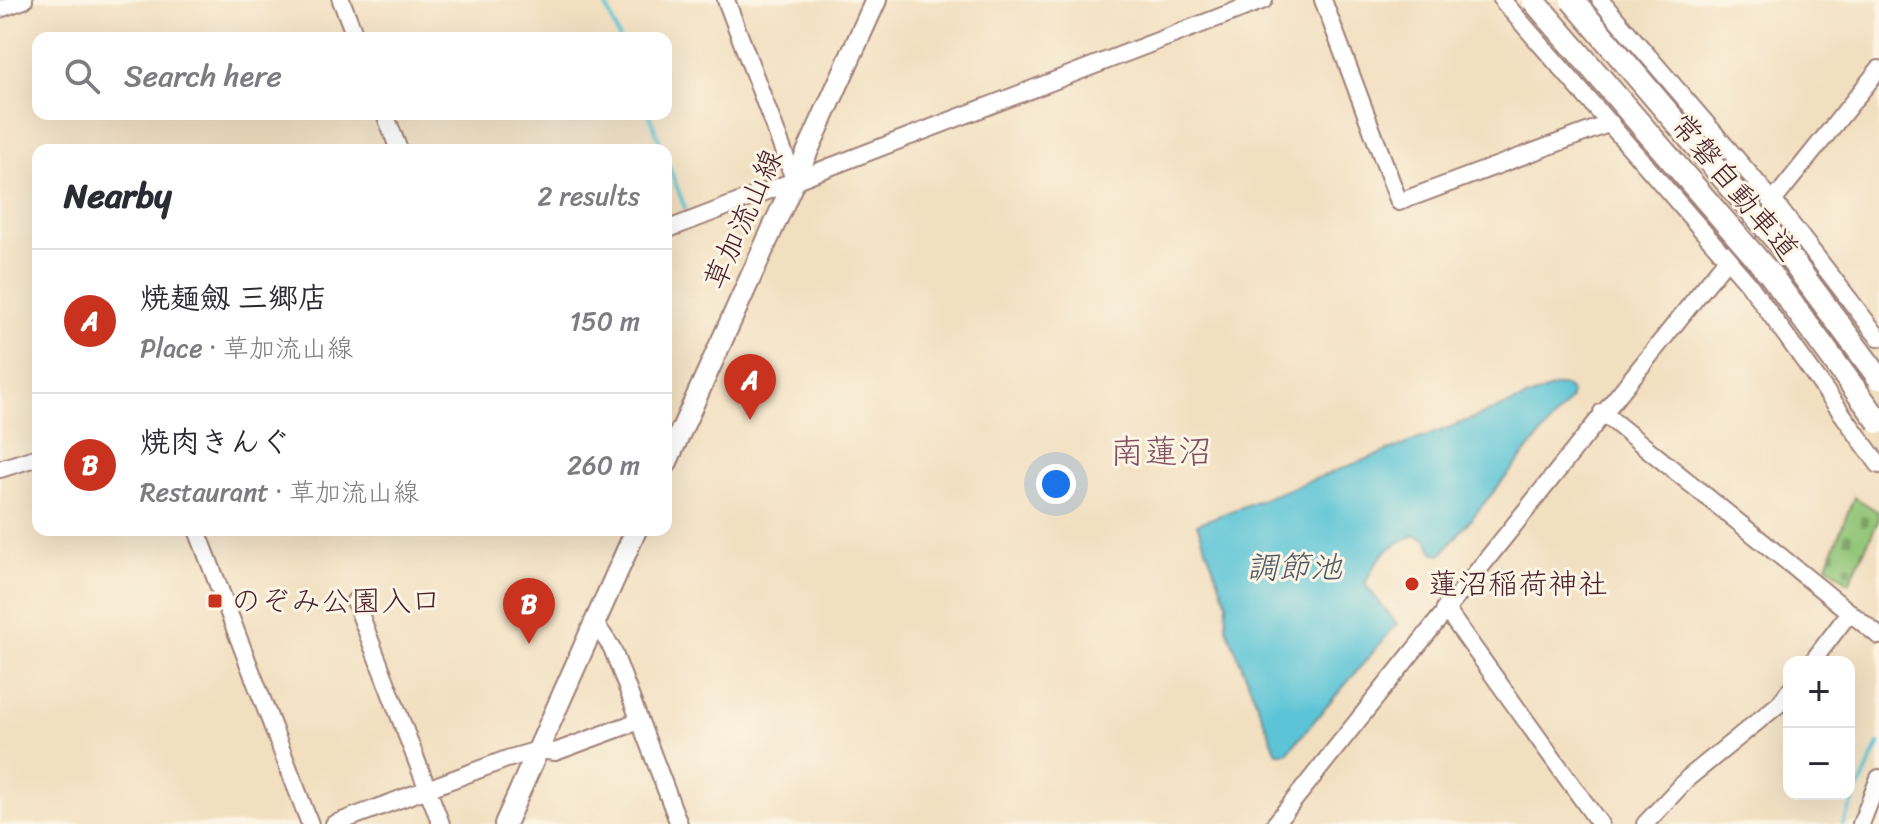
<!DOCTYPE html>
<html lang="en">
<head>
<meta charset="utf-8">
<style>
	:root { --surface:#fff; --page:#f7f7f7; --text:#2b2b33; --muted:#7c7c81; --line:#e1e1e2; --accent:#c8321e }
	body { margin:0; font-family:Sriracha,"Klee One",sans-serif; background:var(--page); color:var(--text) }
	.controls { position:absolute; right:24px; bottom:24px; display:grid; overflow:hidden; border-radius:16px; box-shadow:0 8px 32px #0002 }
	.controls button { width:72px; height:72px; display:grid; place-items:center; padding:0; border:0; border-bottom:2px solid var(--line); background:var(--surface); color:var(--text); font:40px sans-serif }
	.you { position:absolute; left:1056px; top:484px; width:28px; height:28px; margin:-20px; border:6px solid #fff; border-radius:50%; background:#1a73e8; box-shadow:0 0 0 12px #1a73e833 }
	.badge { display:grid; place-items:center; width:52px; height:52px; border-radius:50%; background:var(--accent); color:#fff; font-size:26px; font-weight:700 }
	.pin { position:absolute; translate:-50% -66px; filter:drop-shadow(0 2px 4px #0008) }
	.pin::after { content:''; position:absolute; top:42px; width:28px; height:24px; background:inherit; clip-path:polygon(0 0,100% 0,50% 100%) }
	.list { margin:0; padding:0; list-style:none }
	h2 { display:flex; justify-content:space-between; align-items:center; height:104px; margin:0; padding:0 32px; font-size:34px }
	h2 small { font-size:26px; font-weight:400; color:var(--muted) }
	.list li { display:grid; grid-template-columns:52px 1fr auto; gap:24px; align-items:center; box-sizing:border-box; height:144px; padding:0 32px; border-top:2px solid var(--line) }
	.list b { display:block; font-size:30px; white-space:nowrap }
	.list p { margin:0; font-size:26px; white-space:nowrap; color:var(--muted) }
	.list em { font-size:26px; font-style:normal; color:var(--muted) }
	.icon { flex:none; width:44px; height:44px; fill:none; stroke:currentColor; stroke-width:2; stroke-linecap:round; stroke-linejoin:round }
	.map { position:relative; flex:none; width:1879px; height:824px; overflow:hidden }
	.search { position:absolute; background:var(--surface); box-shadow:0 8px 32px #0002; left:32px; top:32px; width:640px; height:88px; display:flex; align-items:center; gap:20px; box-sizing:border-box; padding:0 28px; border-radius:16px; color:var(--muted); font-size:30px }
	.panel { position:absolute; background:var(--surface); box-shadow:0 8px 32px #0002; left:32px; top:144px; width:640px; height:392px; border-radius:16px }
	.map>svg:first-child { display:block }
	.cemetery { fill:url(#cemetery-stones); stroke:#6d7251; stroke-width:2 }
	.water { fill:#5bc4d6; stroke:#527280; stroke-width:2 }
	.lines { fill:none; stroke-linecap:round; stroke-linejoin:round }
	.stream { stroke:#5bc4d6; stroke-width:4 }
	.minor-casing { stroke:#9e7f76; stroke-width:20 }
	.major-casing { stroke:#9e7f76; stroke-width:24 }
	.minor { stroke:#fff; stroke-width:16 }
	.major { stroke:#fff; stroke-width:20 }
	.highway-bridge-casing { stroke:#9e7f76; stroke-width:26; stroke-linecap:butt }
	.highway-bridge { stroke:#fff; stroke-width:22 }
	.poi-dot { fill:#c8321e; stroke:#fcf5e5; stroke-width:3 }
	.labels { text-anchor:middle; stroke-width:6; stroke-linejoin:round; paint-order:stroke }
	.street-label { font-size:30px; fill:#4a1f2b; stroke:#fcf5e5 }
	.poi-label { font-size:30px; fill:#4a1f2b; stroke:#fcf5e5; text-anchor:start }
	.water-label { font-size:32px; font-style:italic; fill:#505967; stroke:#fcf5e5 }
	.quarter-label { font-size:34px; fill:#804f60; stroke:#fcf5e5 }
</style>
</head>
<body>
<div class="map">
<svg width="1879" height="824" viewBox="0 0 1879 824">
	<defs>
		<pattern id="cemetery-stones" width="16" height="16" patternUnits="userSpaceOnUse" patternTransform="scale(2)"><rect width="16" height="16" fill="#90c577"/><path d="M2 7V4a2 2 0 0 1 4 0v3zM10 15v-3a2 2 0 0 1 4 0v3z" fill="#789f62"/></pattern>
	</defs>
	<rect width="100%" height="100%" fill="#fcf5e5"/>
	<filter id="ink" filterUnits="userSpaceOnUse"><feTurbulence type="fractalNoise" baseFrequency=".0125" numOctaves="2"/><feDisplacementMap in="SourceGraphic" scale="16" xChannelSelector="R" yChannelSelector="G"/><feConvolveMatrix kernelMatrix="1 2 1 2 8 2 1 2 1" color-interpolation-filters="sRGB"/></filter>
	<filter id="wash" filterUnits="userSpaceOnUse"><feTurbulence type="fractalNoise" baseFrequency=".006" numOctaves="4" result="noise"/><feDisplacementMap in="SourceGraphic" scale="32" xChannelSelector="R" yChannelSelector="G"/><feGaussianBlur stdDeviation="1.8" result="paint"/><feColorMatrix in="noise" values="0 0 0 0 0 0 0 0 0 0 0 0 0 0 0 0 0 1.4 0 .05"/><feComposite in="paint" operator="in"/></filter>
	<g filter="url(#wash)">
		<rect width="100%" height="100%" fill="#f2dfc0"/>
		<path class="cemetery" d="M1854,497L1877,511L1879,519L1849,583L1827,565Z"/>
		<path class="water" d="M1557,386H1565L1572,393L1570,400L1441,555L1433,552L1427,540L1416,535C1388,544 1376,558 1365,584L1397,624L1287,753H1277L1226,626L1227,603L1197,524Z"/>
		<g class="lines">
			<path class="stream" d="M604,0L619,38
				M649,114L663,150
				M666,159L685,208
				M1843,824L1879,744"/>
		</g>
	</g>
	<g filter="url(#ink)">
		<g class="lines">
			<g class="minor-casing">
				<path id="minor" d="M341,0L356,38
					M726,0L794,179
					M1323,0L1399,202L1611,123
					M1502,0L1748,283L1879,465
					M1600,0L1778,207L1879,338
					M0,9L24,0
					M385,114L399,150
					M666,230L1264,0
					M1602,412L1879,636
					M0,469L38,457
					M197,530L310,824
					M355,601L441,824
					M1445,608L1600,824
					M595,623L612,648L679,824
					M1812,662L1850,612
					M334,824L507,759L538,750L555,752L639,721
					M1275,824L1879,69
					M1645,824L1688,778L1779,704L1789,691
					M1861,824L1879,778"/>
			</g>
			<g class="major-casing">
				<path id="major" d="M666,464L876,0
					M505,824L636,530"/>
			</g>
			<use href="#minor" class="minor"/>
			<use href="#major" class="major"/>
			<g class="highway-bridge-casing">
				<path id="highway-bridge" d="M1533,0L1770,274L1879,422
					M1572,0L1778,242L1879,378"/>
			</g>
			<use href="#highway-bridge" class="highway-bridge"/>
		</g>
	</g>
	<g class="poi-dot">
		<circle cx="1412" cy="584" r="8"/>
		<rect x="207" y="593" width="16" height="16" rx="4"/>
	</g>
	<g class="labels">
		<g class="street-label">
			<text transform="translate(1735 187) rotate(50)" y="10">常磐自動車道</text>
			<text transform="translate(743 219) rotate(-66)" y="10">草加流山線</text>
		</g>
		<g class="poi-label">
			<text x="1428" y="594">蓮沼稲荷神社</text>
			<text x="231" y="611">のぞみ公園入口</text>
		</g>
		<g class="water-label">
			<text x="1294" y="578">調節池</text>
		</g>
		<g class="quarter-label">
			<text x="1161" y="463">南蓮沼</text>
		</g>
	</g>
</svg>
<div class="controls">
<button>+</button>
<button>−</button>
</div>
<div class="you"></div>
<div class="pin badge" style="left:750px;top:420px">A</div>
<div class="pin badge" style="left:529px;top:644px">B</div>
<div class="search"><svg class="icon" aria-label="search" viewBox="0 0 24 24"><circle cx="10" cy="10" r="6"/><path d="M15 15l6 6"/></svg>Search here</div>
<section class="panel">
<h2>Nearby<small>2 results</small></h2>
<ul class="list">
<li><span class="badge">A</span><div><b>焼麺劔 三郷店</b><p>Place · 草加流山線</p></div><em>150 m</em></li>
<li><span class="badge">B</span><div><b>焼肉きんぐ</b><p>Restaurant · 草加流山線</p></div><em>260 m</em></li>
</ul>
</section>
</div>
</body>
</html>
